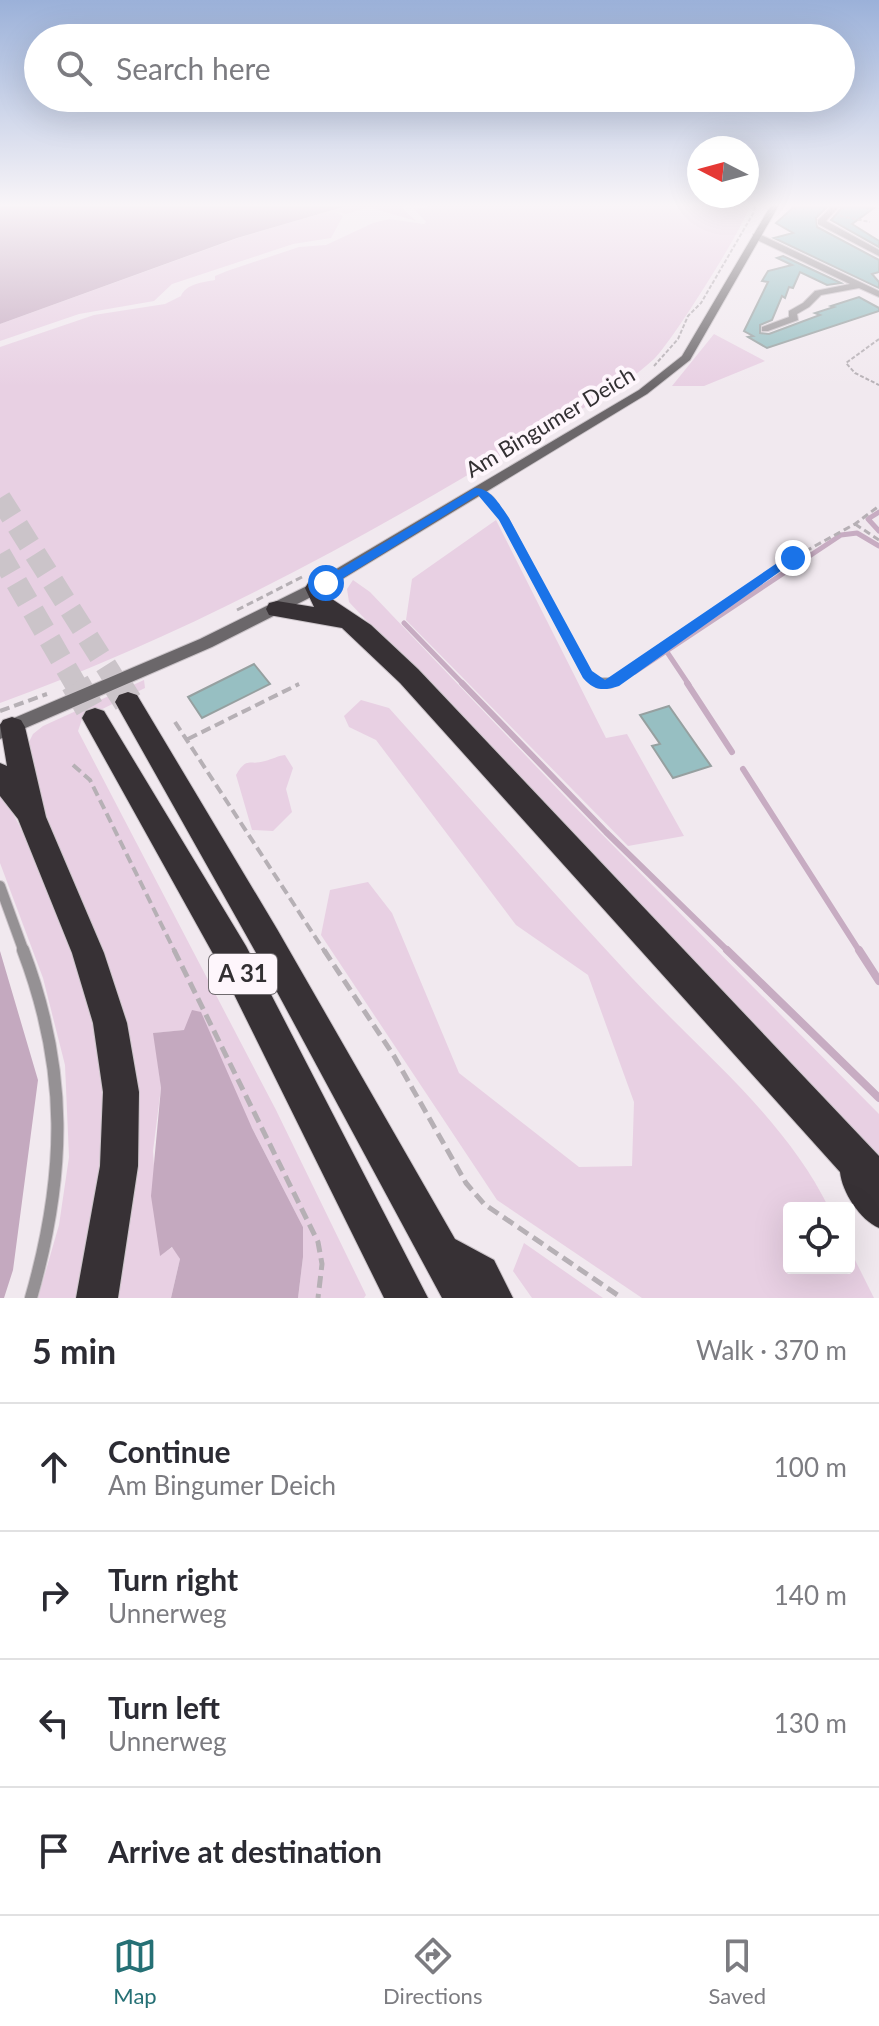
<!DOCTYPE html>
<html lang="en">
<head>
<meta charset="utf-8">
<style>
	:root { --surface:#fff; --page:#f7f7f7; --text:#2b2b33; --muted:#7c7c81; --line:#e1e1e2; --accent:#257075 }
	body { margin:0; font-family:Lato,sans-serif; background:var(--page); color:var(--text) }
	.controls { position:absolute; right:24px; bottom:24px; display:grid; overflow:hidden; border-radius:8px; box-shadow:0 8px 32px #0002 }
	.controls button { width:72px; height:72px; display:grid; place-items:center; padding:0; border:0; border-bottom:2px solid var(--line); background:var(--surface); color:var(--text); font:40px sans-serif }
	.compass { position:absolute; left:687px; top:136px; width:72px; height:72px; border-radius:50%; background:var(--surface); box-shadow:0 8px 32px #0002; rotate:276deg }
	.stop { position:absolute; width:24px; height:24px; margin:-18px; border:6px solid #1a73e8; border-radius:50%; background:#fff }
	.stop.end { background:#1a73e8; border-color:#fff; box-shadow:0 2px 8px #0008 }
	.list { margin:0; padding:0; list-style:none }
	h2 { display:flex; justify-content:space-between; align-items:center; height:104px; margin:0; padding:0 32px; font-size:34px }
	h2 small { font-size:26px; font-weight:400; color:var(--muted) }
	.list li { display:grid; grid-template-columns:52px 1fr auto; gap:24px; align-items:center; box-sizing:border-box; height:128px; padding:0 32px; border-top:2px solid var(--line) }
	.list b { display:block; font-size:30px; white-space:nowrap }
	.list p { margin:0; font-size:26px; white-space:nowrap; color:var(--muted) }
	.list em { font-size:26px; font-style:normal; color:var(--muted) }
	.icon { flex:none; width:44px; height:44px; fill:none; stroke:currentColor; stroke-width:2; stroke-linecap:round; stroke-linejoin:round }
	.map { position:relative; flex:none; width:879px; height:1298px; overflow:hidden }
	.search { position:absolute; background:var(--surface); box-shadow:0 8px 32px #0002; left:24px; right:24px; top:24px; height:88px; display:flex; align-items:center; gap:20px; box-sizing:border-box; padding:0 28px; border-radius:44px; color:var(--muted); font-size:30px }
	.sheet { height:616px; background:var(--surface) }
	nav { display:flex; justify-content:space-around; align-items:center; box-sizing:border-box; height:112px; border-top:2px solid var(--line); background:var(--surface); font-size:22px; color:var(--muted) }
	nav a { display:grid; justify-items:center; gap:4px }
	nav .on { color:var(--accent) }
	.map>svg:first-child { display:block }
	.green { fill:#e8d0e3 }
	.forest { fill:#c4a9bf }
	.water { fill:#c7acc2 }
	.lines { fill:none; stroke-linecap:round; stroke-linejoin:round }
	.stream-far2 { stroke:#c7acc2; stroke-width:5 }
	.stream-far1 { stroke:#c7acc2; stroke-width:6 }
	.stream { stroke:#c7acc2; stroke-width:8 }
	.building { fill:#97bfc2; stroke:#96a0a0; stroke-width:2 }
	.highway-tunnel-far1 { stroke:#cbc4c9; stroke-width:22; stroke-dasharray:22 11; stroke-linecap:butt }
	.highway-tunnel { stroke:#cbc4c9; stroke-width:29; stroke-dasharray:29 14; stroke-linecap:butt }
	.lane-far2-casing { stroke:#cbc4c9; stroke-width:9 }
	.lane-far1-casing { stroke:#cbc4c9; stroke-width:12 }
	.lane-casing { stroke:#cbc4c9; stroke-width:14 }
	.street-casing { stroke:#cbc4c9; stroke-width:2 }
	.secondary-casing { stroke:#cbc4c9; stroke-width:2 }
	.highway-casing { stroke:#cbc4c9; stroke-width:2 }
	.path-far3 { stroke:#b6b0b5; stroke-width:2; stroke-dasharray:4 2; stroke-linecap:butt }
	.path-far2 { stroke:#b6b0b5; stroke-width:3; stroke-dasharray:7 4; stroke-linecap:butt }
	.path-far1 { stroke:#b6b0b5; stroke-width:4; stroke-dasharray:10 5; stroke-linecap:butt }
	.path { stroke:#b6b0b5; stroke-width:5; stroke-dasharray:12 6; stroke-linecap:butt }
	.lane-far2 { stroke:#959194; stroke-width:7 }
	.lane-far1 { stroke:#959194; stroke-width:10 }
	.lane { stroke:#959194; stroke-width:12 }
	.street { fill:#959194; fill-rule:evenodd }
	.secondary { fill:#6b676a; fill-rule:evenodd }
	.highway { fill:#373135; fill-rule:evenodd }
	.route { fill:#1a73e8 }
	.labels { text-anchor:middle; stroke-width:8; stroke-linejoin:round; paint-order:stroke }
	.far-street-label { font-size:22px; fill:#333033; stroke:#fef6fc }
	.shield { fill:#fef6fc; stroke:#706b6f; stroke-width:2 }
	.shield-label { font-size:24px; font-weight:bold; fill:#333033 }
</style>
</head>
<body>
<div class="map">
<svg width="879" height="1298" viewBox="0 0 879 1298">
	<rect width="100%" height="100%" fill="#f1e9ef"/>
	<path class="green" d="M350,205H405L402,208L416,221L369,207L346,214L334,211L343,216L331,238L293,244L172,284L154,301L79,314L0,341V324L238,238Z
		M433,205H750C745,226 671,343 654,359C615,395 561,419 516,446C351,546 181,637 0,703V347L94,315L165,304L181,296C186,284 203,282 215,280V276L227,271L299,247L326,245L373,223L389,219L424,224L426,222L415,210Z
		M714,334L765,361L704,386H672Z
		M496,520L606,738L627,734L684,836L628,846L406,620L412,579Z
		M353,580L370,592L571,803L879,1114V1168L349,602L347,589Z
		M144,680L145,688L82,719L78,731L276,1110L366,1295L364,1298H298L303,1257V1227L252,1128L185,1030L154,1033L161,1088L153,1151L160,1255L173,1247L180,1259L171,1298H111L132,1147L25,750L33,734L43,726Z
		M361,700L389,708C470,798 550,890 633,979C701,1052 784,1117 829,1208H789V1268H849V1248L874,1298H642L497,1200L321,935L330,890L368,882L392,913L459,1073L579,1167L632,1166L634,1102L588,975L516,925L376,740L349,727L344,716Z
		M285,755L293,768L286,789L292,812L273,831L252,830L236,775C247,756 250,766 265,761C273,759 277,756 285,755Z
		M0,790C47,872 98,992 104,1087C108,1157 90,1229 79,1298H38L59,1225L69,1157L65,1065L43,978L0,863Z
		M524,1243L603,1298H532L513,1271Z"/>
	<path class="forest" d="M0,951L38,1080L13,1270L4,1298H0Z
		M192,1010L201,1012L252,1128L303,1227V1257L298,1298H171L180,1259L172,1247L160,1256L151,1196L161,1088L153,1033L184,1030Z"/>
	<path class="water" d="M0,205H350L237,238L0,324Z"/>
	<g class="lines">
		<path class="stream-far2" d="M879,512L868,519L879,531
			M404,623L464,685
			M667,652L689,685
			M635,672L841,535L857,533L879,546"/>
		<path class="stream-far1" d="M462,683L606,832L729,952
			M687,683L732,752
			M743,769L860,952"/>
		<path class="stream" d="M727,950L879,1098
			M859,950L879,981"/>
	</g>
	<path class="building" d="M796,205H829L816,218L817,227L879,260V272L872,274L879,282V288L774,238L793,233L776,223Z
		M844,205L874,208L852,224L879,241V247L831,220Z
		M783,256L841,283L827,285L800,272L793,288L789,287L785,298L782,296L772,320L760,325V333L769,334L820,315L815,313L834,307L831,306L859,297L879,308V311L767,348L748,337L753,336L744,331L768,282L762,281L768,271L792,265L777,258Z
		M254,664L270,684L202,718L188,697Z
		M669,706L711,766L673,778L652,746L660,744L640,715Z"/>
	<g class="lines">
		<path class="highway-tunnel-far1" d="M0,498L118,685
			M0,554L76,685"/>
		<path class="highway-tunnel" d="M75,683L95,718
			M116,683L128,702"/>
		<g class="lane-far2-casing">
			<path id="lane-far2" d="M479,490L491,500L505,520L587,675L599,684L614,682"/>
		</g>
		<g class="lane-far1-casing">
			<path id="lane-far1" d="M599,683H610
				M0,886L24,952"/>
		</g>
		<g class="lane-casing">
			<path id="lane" d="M23,950C69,1071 66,1175 31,1298"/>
		</g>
		<g class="street-casing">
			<path id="street" d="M833,205H841L826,221L879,250V256L818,224V220Z
				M753,234H759L879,291V297L859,288L821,295L809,307L797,314L798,320L768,331H762V327L789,317V311L803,303L815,291L850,284L753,238Z"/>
		</g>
		<g class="secondary-casing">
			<path id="secondary" d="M771,205H779L690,360L647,394L321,592L212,647L0,739V724L200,639L311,584L639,390L682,356Z"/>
		</g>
		<g class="highway-casing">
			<path id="highway" d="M316,580L324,583L332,599L371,625L418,669L879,1156V1228C860,1220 842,1192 840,1172L400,683L342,628L269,615L266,609L269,603L277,601L314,607L305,588L308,583Z
				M128,692L137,695L277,929L455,1239L494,1260L513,1298H442L255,951L115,702L119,695Z
				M95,708L104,711L246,946L428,1298H384L222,970L82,718L86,711Z
				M12,717L21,720L25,727L46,817L104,953L127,1023L139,1092L138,1166L118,1298H76L100,1166L103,1092L93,1023L72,953L18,819L0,796V763L7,766L0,725L3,720Z"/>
		</g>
		<path class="path-far3" d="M840,216L870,222
			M879,339L846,363L855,373L879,385
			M654,366L678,339L688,316L701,303L754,212L755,205"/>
		<path class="path-far2" d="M855,524L879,540
			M237,610L302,577
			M624,676L793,558L855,524L879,506
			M296,685L299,684"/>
		<path class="path-far1" d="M0,711L47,694
			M175,722L325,952
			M188,739L299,684
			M73,765L90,780L175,952"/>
		<path class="path" d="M174,950L318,1242L322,1264L318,1298
			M324,950L394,1056L466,1183L484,1204L622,1298"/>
		<use href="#lane-far2" class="lane-far2"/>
		<use href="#lane-far1" class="lane-far1"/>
		<use href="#lane" class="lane"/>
		<use href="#street" class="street"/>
		<use href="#secondary" class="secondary"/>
		<use href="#highway" class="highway"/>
	</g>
	<linearGradient id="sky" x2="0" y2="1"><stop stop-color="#9bb1d9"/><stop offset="0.53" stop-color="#f9f5f8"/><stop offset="1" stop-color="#f9f5f8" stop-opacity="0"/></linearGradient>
	<rect width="879" height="387" fill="url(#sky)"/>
	<path class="route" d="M475,488C491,488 500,505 509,518L592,671L605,680L789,555L799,558L619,686C604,691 594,691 583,678L499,520L478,495L330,586H322V580Z"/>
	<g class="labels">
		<g class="far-street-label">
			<text transform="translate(550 422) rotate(-31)" y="8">Am Bingumer Deich</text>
		</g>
		<rect class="shield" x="209" y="954" width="68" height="40" rx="6"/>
		<g class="shield-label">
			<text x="243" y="982">A 31</text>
		</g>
	</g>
</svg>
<div class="controls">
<button><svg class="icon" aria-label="locate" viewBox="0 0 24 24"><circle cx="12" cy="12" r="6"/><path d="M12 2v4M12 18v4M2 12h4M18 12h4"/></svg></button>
</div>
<svg class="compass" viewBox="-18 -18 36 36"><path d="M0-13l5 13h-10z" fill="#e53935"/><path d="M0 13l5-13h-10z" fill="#7c7c81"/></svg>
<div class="stop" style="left:326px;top:583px"></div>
<div class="stop end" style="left:793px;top:558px"></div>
<div class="search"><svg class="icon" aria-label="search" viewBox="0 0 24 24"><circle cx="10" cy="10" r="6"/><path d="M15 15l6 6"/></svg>Search here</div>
</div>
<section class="sheet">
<h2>5 min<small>Walk · 370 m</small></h2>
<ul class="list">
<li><svg class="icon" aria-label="ahead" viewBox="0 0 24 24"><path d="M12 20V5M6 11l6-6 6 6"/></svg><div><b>Continue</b><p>Am Bingumer Deich</p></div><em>100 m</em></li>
<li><svg class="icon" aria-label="right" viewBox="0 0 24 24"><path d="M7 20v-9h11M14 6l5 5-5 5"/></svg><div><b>Turn right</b><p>Unnerweg</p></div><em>140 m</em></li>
<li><svg class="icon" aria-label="left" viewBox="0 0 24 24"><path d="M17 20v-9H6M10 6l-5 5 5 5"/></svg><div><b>Turn left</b><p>Unnerweg</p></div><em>130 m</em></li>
<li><svg class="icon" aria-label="arrive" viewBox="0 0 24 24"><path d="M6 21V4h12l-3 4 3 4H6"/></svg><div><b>Arrive at destination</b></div></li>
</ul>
</section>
<nav>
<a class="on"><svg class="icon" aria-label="map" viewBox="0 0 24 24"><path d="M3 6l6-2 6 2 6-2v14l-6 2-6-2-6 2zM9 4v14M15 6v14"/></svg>Map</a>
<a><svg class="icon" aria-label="directions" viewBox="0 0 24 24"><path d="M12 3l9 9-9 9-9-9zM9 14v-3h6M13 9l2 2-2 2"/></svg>Directions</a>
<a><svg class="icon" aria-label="saved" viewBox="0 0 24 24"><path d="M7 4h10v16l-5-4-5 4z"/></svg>Saved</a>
</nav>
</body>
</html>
